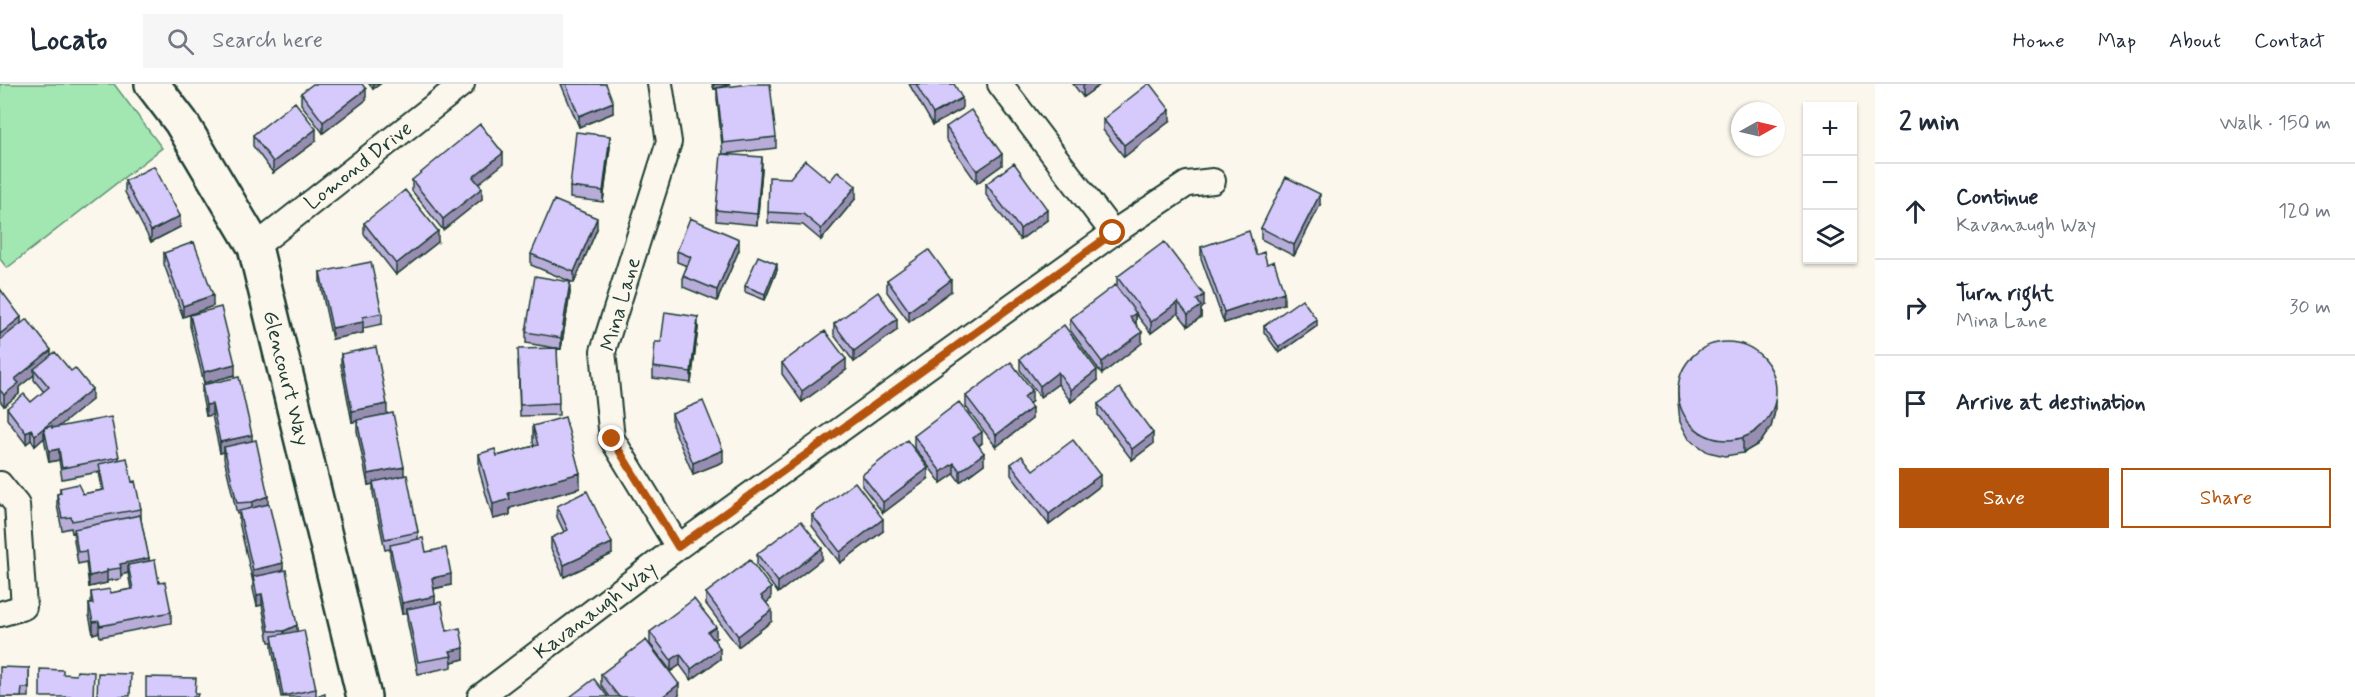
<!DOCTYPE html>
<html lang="en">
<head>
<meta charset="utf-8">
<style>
	:root { --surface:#fff; --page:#f6f6f7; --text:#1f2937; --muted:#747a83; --line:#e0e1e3; --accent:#b45309 }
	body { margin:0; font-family:Mynerve,sans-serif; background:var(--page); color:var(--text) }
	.controls { position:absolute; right:18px; top:18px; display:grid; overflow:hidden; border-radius:0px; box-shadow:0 2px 4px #0004 }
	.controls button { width:54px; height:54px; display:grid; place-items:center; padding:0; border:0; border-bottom:2px solid var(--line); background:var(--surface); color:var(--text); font:30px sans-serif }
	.compass { position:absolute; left:1731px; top:18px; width:54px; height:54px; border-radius:50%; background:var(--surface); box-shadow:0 2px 4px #0004; rotate:82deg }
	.stop { position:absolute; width:18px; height:18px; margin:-14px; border:4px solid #b45309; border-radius:50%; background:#fff }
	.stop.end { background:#b45309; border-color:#fff; box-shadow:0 2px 6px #0008 }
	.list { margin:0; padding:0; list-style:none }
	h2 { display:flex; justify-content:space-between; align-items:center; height:78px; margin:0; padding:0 24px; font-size:26px }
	h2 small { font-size:20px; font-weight:400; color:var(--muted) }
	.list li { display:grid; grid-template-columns:39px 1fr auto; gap:18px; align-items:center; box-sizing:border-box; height:96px; padding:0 24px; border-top:2px solid var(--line) }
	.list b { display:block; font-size:22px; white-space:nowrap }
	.list p { margin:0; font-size:20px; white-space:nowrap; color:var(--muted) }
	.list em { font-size:20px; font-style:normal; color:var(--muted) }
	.actions { display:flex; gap:12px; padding:18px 24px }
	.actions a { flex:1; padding:14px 0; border:2px solid var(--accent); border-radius:0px; text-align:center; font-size:21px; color:var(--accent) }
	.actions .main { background:var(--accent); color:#fff }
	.icon { flex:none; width:33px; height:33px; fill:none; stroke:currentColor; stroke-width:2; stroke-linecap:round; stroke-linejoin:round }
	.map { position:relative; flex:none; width:1875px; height:613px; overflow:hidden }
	header { display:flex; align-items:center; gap:36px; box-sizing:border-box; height:84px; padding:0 30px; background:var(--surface); border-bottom:2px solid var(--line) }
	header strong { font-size:28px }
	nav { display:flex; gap:33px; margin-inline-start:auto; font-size:21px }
	.search { width:420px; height:54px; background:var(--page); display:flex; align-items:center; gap:15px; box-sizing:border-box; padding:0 21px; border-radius:0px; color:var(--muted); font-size:22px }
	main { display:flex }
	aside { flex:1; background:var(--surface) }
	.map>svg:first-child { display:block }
	.green { fill:#a2e7b2; stroke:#609273; stroke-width:1.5 }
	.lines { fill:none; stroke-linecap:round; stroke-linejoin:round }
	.street-casing { stroke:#1f3d34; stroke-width:28 }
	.secondary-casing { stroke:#1f3d34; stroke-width:38 }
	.street { stroke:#fbf7ec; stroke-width:24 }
	.secondary { stroke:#fbf7ec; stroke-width:33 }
	.wall { fill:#b8add8; stroke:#1f3d34; stroke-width:1.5 }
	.shaded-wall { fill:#968db0; stroke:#1f3d34; stroke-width:1.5 }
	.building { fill:#d6c9fb; stroke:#1f3d34; stroke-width:1.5 }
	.route { stroke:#b45309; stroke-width:8 }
	.labels { text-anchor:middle; stroke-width:4.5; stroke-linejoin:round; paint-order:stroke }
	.street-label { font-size:21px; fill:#1f3d34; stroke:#fbf7ec }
</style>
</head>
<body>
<header>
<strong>Locato</strong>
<div class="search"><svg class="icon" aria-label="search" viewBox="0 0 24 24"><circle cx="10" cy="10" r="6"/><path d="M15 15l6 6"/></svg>Search here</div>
<nav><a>Home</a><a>Map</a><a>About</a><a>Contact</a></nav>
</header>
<main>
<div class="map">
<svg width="1875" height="613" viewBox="0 0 1875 613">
	<rect width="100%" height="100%" fill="#fbf7ec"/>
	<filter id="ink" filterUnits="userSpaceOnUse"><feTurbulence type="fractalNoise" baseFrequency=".0167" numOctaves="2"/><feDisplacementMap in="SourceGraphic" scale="12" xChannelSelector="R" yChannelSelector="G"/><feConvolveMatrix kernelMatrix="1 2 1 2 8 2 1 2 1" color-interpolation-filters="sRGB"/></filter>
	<g filter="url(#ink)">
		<path class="green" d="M0,0H114L162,64L7,184L0,175Z"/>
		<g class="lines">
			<g class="street-casing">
				<path id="street" d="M660,0L669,58L603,267L612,355L678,463
					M1000,0L1113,149
					M255,163L462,0
					M0,400L17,421L24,523L0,530
					M480,613L678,463L1113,149L1187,100L1213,97"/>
			</g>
			<g class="secondary-casing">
				<path id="secondary" d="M152,0L181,38L255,163L364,613"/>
			</g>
			<use href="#street" class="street"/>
			<use href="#secondary" class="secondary"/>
		</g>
		<path class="wall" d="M369,0H380L373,5Z
			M561,0H606L613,29L579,43Z
			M712,0H730L720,3L776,53V64L725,70L762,85L757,141L716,137V126L723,70L717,15V4L714,5Z
			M909,0H954L962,25L933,41Z
			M1073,0H1101L1083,13Z
			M301,9L366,16L323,49L301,20Z
			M1103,35L1170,37L1124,73L1103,46Z
			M946,43L1002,81L977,99L946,55Z
			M253,51L316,57L273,89L253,62Z
			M610,63L603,118L570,114V103Z
			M503,80L478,99L482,115L443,146L412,107V96Z
			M125,97L180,143L151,158L125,108Z
			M830,97L856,114L821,156L803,141L768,139V128Z
			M986,100L1047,136L1020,156L986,111Z
			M1320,121L1294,172L1261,155V144Z
			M364,139L438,158L396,191L364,150Z
			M597,145L574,199L531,181V170Z
			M1201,163L1256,171L1267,180L1284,220L1224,239L1201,174Z
			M739,166L717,217L683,203V192L687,182L677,178V167Z
			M164,169L213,222L183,233L164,180Z
			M777,186L765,216L745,208V202Z
			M320,188L382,229V240L363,244V249L332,255L320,199Z
			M1117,193L1204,222L1201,225V233L1188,242L1178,229L1151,249L1136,230V240L1142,259L1102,290L1070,246V235L1117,203Z
			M887,196L951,207L909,238L887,208Z
			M0,205L21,239L92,316L58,343L119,373V376L132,398L141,425V436L149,477L159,499L171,528V539L100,553L99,548L93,550L89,531V520H91V508L111,509L131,505L128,489L121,491V495L107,497V499L89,503L86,478L78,480L74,456V448L72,449L71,444L62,446L57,421V410L60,409V404L83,410L102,406L99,388L62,395L59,376L49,378L44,354L35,362L31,356L26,360L7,335V324L31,318L44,308L34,296V291L19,303V310L4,322L0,317Z
			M570,209L561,265L557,264L559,331L520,332L518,277L555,264L526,259V248Z
			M190,231L235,291L204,299L190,242Z
			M834,240L897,246L854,278L834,251Z
			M1264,242H1317L1279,269L1264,248Z
			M698,244L691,299L653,294V283Z
			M341,270L387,330L404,391L418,448V455L426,468L451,501L434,505L435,519L447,547L464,575L452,578V583L418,590L407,536V529L402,530L390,472V465L385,466L373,409V400L368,401L357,347V337L352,338L341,281Z
			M1020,275L1097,297L1071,318L1058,300L1040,313L1020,286Z
			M782,279L846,286L802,318L782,290Z
			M202,301L252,357L268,420L297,547L316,605V612L325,613H281L272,564V558H269L262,521L257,522L253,505V498L239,438V430H237L224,374V368L220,369L212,331L206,332L202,312Z
			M1678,302L1775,327L1771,343L1760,359L1743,369L1725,372L1708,368L1689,355L1680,338L1678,317Z
			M966,312L1032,317L1029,320L1032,335L996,363L966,323Z
			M1098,320L1153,360L1132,376L1098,331Z
			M672,330L723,378L693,390L672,341Z
			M533,342L580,404L510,424V431L493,435L479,386V370L497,372L534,362L533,358Z
			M914,352L982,359L979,362L984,380L960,398L954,390L941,399L914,363Z
			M1011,380L1033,386L1100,402L1049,441L1011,391Z
			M862,391L928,395L883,429L862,402Z
			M557,422L612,470L564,493L551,465V454L564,448L557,433Z
			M812,431L883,447L840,479L812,442Z
			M757,470L822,475L778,509L757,481Z
			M706,509L771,515L766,519L772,537L738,563L706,520Z
			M650,548L716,554L714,555L720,575L691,596L680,581L671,587L650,560Z
			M29,584V613H0Z
			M601,590L679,611L677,613H610L601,601Z"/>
		<path class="shaded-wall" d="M373,0H380L373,5Z
			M714,0H730L714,5Z
			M1086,0H1101L1083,13V2Z
			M366,5V16L323,49V38Z
			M962,14V25L933,41V30Z
			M613,18V29L579,43V32Z
			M1170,26V37L1124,73V61Z
			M316,45V57L273,89V78Z
			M610,52V63L603,118V107Z
			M503,69V80L473,104V93Z
			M1002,70V81L977,99V87Z
			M762,73V85L757,141V130Z
			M856,102V114L821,156V145Z
			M482,104V115L443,146V135Z
			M1320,110V121L1294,172V161Z
			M1047,125V136L1020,156V145Z
			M180,132V143L151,158V147Z
			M597,134V145L574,199V188Z
			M438,147V158L396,191V180Z
			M739,155V166L717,217V206Z
			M777,180V186L765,216V210Z
			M951,196V207L909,238V227Z
			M570,198V209L561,265V254Z
			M1284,208V220L1224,239V228Z
			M213,211V222L183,233V222Z
			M1204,211V222L1201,225V233L1188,242V231L1197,216Z
			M1178,218V229L1151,249V238Z
			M1136,229V240L1130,244V233Z
			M21,233V244L0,262V250Z
			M698,233V244L691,299V288Z
			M897,235V246L854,278V267Z
			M1317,236V242L1279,269V263Z
			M363,238V249L332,255V244Z
			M1142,248V259L1102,290V278Z
			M51,266V277L34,285V291L19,303V310L4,322V311L15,295Z
			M846,275V286L802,318V307Z
			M235,280V291L204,299V288Z
			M1097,286V297L1071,318V306Z
			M1058,288V300L1040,313V302Z
			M92,305V316L46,353L44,344V354L35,362V351Z
			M1032,306V317L1024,324V313Z
			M1775,311V327L1771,343L1760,359L1743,369V353Z
			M212,320V331L206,332V321Z
			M387,320V331L352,338V327Z
			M1032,324V335L996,363V351Z
			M31,345V356L26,360V349Z
			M982,348V359L973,365V354Z
			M1153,349V360L1132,376V365Z
			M252,351V362L224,363V368L220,369V358Z
			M59,365V376L49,378V367Z
			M723,366V378L693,390V379Z
			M984,369V380L960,398V387Z
			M954,379V390L941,399V388Z
			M404,383V394L368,401V390Z
			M928,384V395L883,429V418Z
			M580,389V404L510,424V431L493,435V420L508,409Z
			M1100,391V402L1049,441V430Z
			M268,412V423L252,430V418Z
			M883,435V447L840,479V468Z
			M612,459V470L564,493V481Z
			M822,464V475L778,509V498Z
			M149,474V485L128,481V489L121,491L120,480Z
			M283,479V490L253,493V498V486Z
			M107,488V499L89,503V492Z
			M451,490V501L432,505V494Z
			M771,504V515L761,523V512Z
			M262,510V521L257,522V511Z
			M435,512V523L407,525V529L402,530V519Z
			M772,526V537L738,563V552Z
			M99,537V548L93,550V538Z
			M297,541V552L284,558V547Z
			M716,543V554L708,560V548Z
			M464,564V575L452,578L450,567Z
			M720,564V575L691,596V585Z
			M680,570V581L671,587V576Z
			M679,600V611L677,613H662Z"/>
		<path class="building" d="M313,0H362L366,5L323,38L301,9Z
			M566,0H606L613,18L579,32Z
			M750,0H770L776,53L723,59L717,4Z
			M916,0H954L962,14L933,30Z
			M1148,0H1150L1170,26L1124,61L1103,35Z
			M295,18L316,45L273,78L253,51Z
			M971,26L1002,70L977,87L946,43Z
			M480,40L503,69L473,93L482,104L443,135L412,96Z
			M576,48L610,52L603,107L570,103Z
			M721,70L762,73L757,130L716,126Z
			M805,76L830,97L838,87L856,102L821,145L803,130L768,128L769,93L790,94Z
			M1014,79L1047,125L1020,145L986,100Z
			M154,82L180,132L151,147L125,97Z
			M1286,93L1320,110L1294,161L1261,144Z
			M405,106L438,147L396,180L364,139Z
			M554,116L597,134L574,188L531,170Z
			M690,134L739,155L717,206L683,192L691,173L677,167Z
			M1249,147L1256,171L1264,168L1267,180L1274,177L1284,208L1224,228L1201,163Z
			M194,158L213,211L183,222L164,169Z
			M1164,158L1204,211L1197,216L1201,222L1188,231L1178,218L1151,238L1117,193Z
			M929,166L951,196L909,227L887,196Z
			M758,172L777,180L765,210L745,202Z
			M371,178L382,229L363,233V238L332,244L320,188Z
			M535,192L570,198L561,254L526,248Z
			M1115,201L1136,229L1130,233L1142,248L1102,278L1070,235Z
			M0,205L21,233L0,250Z
			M878,208L897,235L854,267L834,240Z
			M1302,215L1317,236L1279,263L1264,242Z
			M221,223L235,280L204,288L190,231Z
			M665,228L698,233L691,288L653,283L655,258H661Z
			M27,235L51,266L15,295L19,299L4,311L0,306V256Z
			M1064,241L1097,286L1071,306L1058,288L1040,302L1020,275Z
			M825,247L846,275L802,307L782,279Z
			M1678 307a49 49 0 1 1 98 0a49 49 0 1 1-98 0Z
			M376,263L387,320L352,327L341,270Z
			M557,264L559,319L520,321L518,265Z
			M55,268L71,287L75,284L92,305L35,351L31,345L26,349L7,324L24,310L31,318L49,303L34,285Z
			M1011,278L1032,306L1024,313L1032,324L996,351L966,312Z
			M239,293L252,351L220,358L212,320L206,321L202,301Z
			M1120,304L1153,349L1132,365L1098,320Z
			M703,317L723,366L693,379L672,330Z
			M959,318L982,348L973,354L984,369L960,387L954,379L941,388L914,352Z
			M393,329L404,383L368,390L357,336Z
			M111,333L119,373L62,384L59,365L49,367L44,344L52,342V344Z
			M565,333L580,389L508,409L510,415L493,420L479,370L495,365L497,372L538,361L533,342Z
			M256,356L268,412L252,418L237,419L224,363Z
			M907,356L928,384L883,418L862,391Z
			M1073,356L1100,391L1049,430L1011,380L1022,372L1033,386Z
			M127,374L132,398L135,397L141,425L72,437L71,433L62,434L57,410L61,409L60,404L78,400L83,410L104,406L99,380Z
			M407,391L418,448L385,455L373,398Z
			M855,398L883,435L840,468L812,431Z
			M587,407L612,459L564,481L551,454L568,446L557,422Z
			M269,420L283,479L253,486L239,427Z
			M140,431L149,474L120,480L121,484L107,486V488L89,492L86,467L78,468L74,445Z
			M801,437L822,464L778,498L757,470Z
			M423,454L426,468L446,464L451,490L432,494L435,512L402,519L390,461Z
			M155,476L159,499L165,498L171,528L100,542L99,537L93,538L89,520H93L91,508L110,505L111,509L133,505L128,481Z
			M750,476L771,504L761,512L772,526L738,552L706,509Z
			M286,486L297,541L284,547H269L262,510L257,511L253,493Z
			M694,515L716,543L708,548L720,564L691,585L680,570L671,576L650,548Z
			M441,518L447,547L460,544L464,564L450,567L452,572L418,578L407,525Z
			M304,546L316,605L283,612L272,552Z
			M646,556L679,600L662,613H619L601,590Z
			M0,583L29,584V604H22L21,613H0Z
			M40,585L63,586V590L76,591L77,587L94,588L93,613H40Z
			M98,589L131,590L130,612H124V613H97Z
			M146,593L196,594L195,610H198L197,613H146Z
			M594,595L608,613H570Z
			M325,610V613H312Z"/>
	</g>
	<g class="lines" filter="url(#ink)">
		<path class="route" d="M612,355L678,463L1113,149"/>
	</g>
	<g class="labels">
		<g class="street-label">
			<text transform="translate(358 81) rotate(-38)" y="7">Lomond Drive</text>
			<text transform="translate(620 220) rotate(-74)" y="7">Mina Lane</text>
			<text transform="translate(287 294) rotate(76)" y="7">Glencourt Way</text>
			<text transform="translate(595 526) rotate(-37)" y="7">Kavanaugh Way</text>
		</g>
	</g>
</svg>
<div class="controls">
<button>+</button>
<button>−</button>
<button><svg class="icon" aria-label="layers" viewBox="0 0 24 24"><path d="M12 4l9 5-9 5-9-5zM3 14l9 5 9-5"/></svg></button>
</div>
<svg class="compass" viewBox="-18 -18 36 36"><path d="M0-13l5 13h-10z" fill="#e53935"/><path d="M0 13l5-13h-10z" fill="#747a83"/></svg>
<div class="stop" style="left:1113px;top:149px"></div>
<div class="stop end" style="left:612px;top:355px"></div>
</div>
<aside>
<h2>2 min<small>Walk · 150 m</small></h2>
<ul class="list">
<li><svg class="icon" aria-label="ahead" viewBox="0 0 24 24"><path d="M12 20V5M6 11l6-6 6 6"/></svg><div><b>Continue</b><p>Kavanaugh Way</p></div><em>120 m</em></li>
<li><svg class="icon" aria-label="right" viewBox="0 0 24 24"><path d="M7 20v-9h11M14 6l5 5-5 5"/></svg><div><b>Turn right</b><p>Mina Lane</p></div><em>30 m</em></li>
<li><svg class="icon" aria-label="arrive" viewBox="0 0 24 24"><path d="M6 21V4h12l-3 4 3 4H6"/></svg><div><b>Arrive at destination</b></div></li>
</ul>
<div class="actions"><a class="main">Save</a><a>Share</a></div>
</aside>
</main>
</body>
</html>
